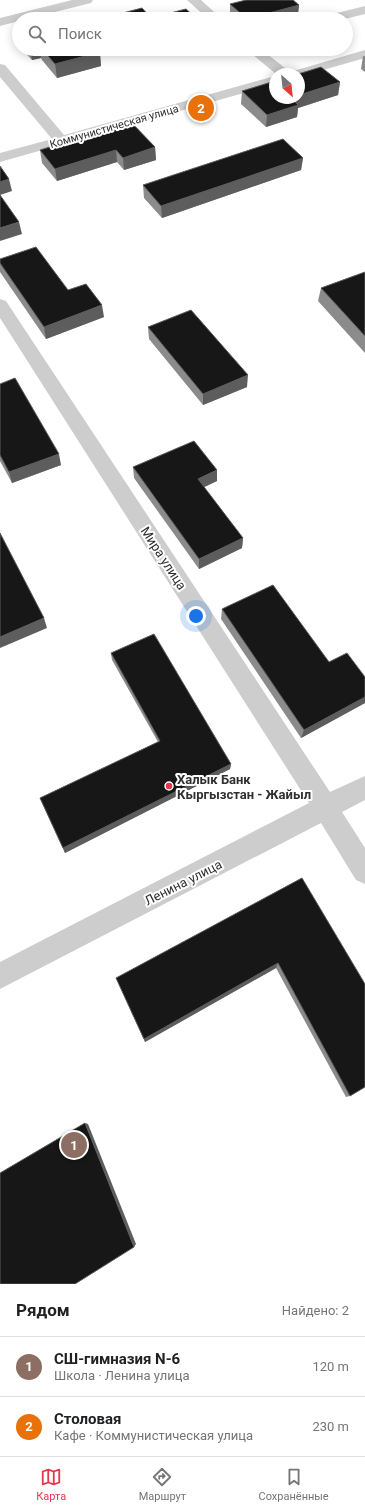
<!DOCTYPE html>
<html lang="ru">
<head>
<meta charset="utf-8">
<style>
	:root { --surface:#fff; --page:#f6f6f6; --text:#202124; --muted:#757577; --line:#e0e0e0; --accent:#e2374d }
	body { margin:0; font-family:Roboto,sans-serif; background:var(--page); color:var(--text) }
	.compass { position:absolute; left:269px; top:68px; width:36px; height:36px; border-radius:50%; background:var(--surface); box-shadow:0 2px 10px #0003; rotate:153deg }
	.you { position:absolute; left:196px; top:616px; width:14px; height:14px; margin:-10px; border:3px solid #fff; border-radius:50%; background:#1a73e8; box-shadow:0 0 0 6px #1a73e833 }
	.badge { display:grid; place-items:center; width:26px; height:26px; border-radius:50%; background:var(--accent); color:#fff; font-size:13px; font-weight:700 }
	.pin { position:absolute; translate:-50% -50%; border:2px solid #fff; box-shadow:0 1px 4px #0006 }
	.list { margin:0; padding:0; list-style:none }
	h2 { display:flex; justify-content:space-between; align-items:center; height:52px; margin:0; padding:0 16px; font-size:17px }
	h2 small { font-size:13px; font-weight:400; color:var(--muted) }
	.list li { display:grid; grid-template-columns:26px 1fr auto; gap:12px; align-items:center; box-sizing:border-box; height:60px; padding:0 16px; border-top:1px solid var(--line) }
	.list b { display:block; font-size:15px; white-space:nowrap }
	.list p { margin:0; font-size:13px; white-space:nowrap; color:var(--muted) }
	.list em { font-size:13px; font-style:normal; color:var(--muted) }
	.icon { flex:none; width:22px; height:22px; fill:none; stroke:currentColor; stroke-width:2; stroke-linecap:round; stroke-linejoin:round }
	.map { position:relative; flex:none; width:365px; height:1284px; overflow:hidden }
	.search { position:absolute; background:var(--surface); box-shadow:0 2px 10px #0003; left:12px; right:12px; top:12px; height:44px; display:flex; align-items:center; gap:10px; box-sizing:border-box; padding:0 14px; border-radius:22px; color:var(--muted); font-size:15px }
	.sheet { height:172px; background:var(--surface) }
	nav { display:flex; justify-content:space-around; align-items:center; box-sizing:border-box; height:56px; border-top:1px solid var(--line); background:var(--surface); font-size:11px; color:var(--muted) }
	nav a { display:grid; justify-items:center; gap:2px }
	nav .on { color:var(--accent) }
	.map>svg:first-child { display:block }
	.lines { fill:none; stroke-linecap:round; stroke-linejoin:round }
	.minor { fill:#cdcdcd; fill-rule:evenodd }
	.wall { fill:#8b8b8b }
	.shaded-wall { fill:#5d5d5d }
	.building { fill:#171717; stroke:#5d5d5d }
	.poi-dot { fill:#e2374d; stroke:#fff; stroke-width:1.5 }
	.labels { text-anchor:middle; stroke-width:4; stroke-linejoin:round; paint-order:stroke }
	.far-street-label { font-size:11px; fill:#303030; stroke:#fff }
	.street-label { font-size:13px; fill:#303030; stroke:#fff }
	.poi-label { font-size:13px; font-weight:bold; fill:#303030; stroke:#fff; text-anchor:start }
</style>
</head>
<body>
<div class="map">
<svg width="365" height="1284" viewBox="0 0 365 1284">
	<rect width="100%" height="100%" fill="#fff"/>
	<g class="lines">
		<path class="minor" d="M72,0H93L91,3L27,19H19V21L0,26V18Z
			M187,0H201L222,19H208Z
			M365,6V14L345,19H324L325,16Z
			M246,49H261L290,72L365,50V58L299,77V74H276Z
			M0,64L5,65L64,135L275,76V84L0,162V153L52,139L0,77Z
			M0,299L6,301L330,792L365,776V800L342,812L365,848V884L356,880L321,823L0,989V962L309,803L0,318Z"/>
	</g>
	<path class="wall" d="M230,4L299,5L298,14L281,19H236L230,14Z
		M22,49H118L100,54L101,66L57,78L42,60L41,58L32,60Z
		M363,56H365V72L361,69Z
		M340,82L338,95L298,108L297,117L266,127L241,104L242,91Z
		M155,147L156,160L124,170L117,162L57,181L42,163L40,150Z
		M303,158L301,170L162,218L144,198L143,185Z
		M0,259L68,290L104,317L46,339L0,272Z
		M365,272V353L318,301L321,288Z
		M148,327L247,387L203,405L149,339Z
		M0,384L61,465L12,483L0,461Z
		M133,467L217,481L204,487L243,538L242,548L199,569L134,478Z
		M222,609L329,662L365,677V703L301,738L221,619Z
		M111,653L231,764L230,769L65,853L40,798L158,742L112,660Z
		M302,878L350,1096L346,1097L276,968L145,1042L116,978Z"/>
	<path class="shaded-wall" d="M299,5L298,14L281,19H247Z
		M30,49H40L41,58L32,60Z
		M91,49H118L100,54L101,66L57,78L55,64Z
		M340,82L338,95L298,108L297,117L266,127L267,115L291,98H299V95Z
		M155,147L156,160L124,170L123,158Z
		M116,150L117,162L57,181L55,169Z
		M303,158L301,170L162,218L161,206Z
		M9,179L12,191L0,195V182Z
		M19,222L22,234L0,241V228Z
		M102,305L104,317L46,339L44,327Z
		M248,375L247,387L203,405V394Z
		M59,454L61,465L12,483L9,472Z
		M217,470V481L198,490V479Z
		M243,538L242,548L199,569V559Z
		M44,618L47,628L0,648V637Z
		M365,697V703L301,738L304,730Z
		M231,764L230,769L65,853L63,848Z
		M278,963L276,968L145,1042L144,1039Z
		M85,1123L88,1124L136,1244L134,1247Z"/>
	<path class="building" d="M246,0H293L299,5L247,19L230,4Z
		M142,8L151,18L186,9L197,19H100Z
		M42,49H97L100,52L55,64Z
		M321,67L340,82L299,95V74H298Z
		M275,81V98H291L298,105L267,115L242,91Z
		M131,122L155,147L123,158L116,150L55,169L40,150Z
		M283,139L303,158L161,206L143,185Z
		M0,166L9,179L0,182Z
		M0,195L19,222L0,228Z
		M36,247L68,290L86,284L102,305L44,327L0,263V259Z
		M365,272V336L321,288Z
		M191,310L248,375L203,394L148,327Z
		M15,378L59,454L9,472L0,455V384Z
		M194,441L217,470L198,479L243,538L199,559L133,467Z
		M0,533L44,618L0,637Z
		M273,585L329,662L347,653L365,677V697L304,730L222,609Z
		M154,634L231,764L63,848L40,798L160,741L111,653Z
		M302,878L365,984V1087L350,1096L278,963L144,1039L116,978Z
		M85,1123L134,1247L75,1284H0V1173Z"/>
	<circle class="poi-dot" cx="169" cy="786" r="4"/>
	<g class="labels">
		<g class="far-street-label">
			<text transform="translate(114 126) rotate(-16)" y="4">Коммунистическая улица</text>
		</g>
		<g class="street-label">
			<text transform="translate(164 558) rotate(57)" y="5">Мира улица</text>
			<text transform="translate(183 882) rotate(-27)" y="5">Ленина улица</text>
		</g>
		<g class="poi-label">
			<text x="177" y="784">Халык Банк<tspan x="177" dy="15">Кыргызстан - Жайыл</tspan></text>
		</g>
	</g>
</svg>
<svg class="compass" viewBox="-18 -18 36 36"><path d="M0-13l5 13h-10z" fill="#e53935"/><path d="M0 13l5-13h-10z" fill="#757577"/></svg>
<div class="you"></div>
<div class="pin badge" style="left:74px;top:1145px;background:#8d6e63">1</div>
<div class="pin badge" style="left:201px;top:108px;background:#e8710a">2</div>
<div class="search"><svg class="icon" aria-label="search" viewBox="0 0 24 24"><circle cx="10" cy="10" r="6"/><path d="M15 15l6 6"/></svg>Поиск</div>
</div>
<section class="sheet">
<h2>Рядом<small>Найдено: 2</small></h2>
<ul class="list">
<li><span class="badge" style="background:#8d6e63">1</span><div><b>СШ-гимназия N-6</b><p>Школа · Ленина улица</p></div><em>120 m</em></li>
<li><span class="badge" style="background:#e8710a">2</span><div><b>Столовая</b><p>Кафе · Коммунистическая улица</p></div><em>230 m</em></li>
</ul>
</section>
<nav>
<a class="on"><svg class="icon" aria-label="map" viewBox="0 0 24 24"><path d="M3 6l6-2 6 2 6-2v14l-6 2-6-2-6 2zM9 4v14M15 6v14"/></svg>Карта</a>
<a><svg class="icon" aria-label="directions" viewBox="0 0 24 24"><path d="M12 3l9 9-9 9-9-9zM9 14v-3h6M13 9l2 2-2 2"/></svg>Маршрут</a>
<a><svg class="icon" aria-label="saved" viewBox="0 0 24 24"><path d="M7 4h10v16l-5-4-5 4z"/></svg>Сохранённые</a>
</nav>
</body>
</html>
